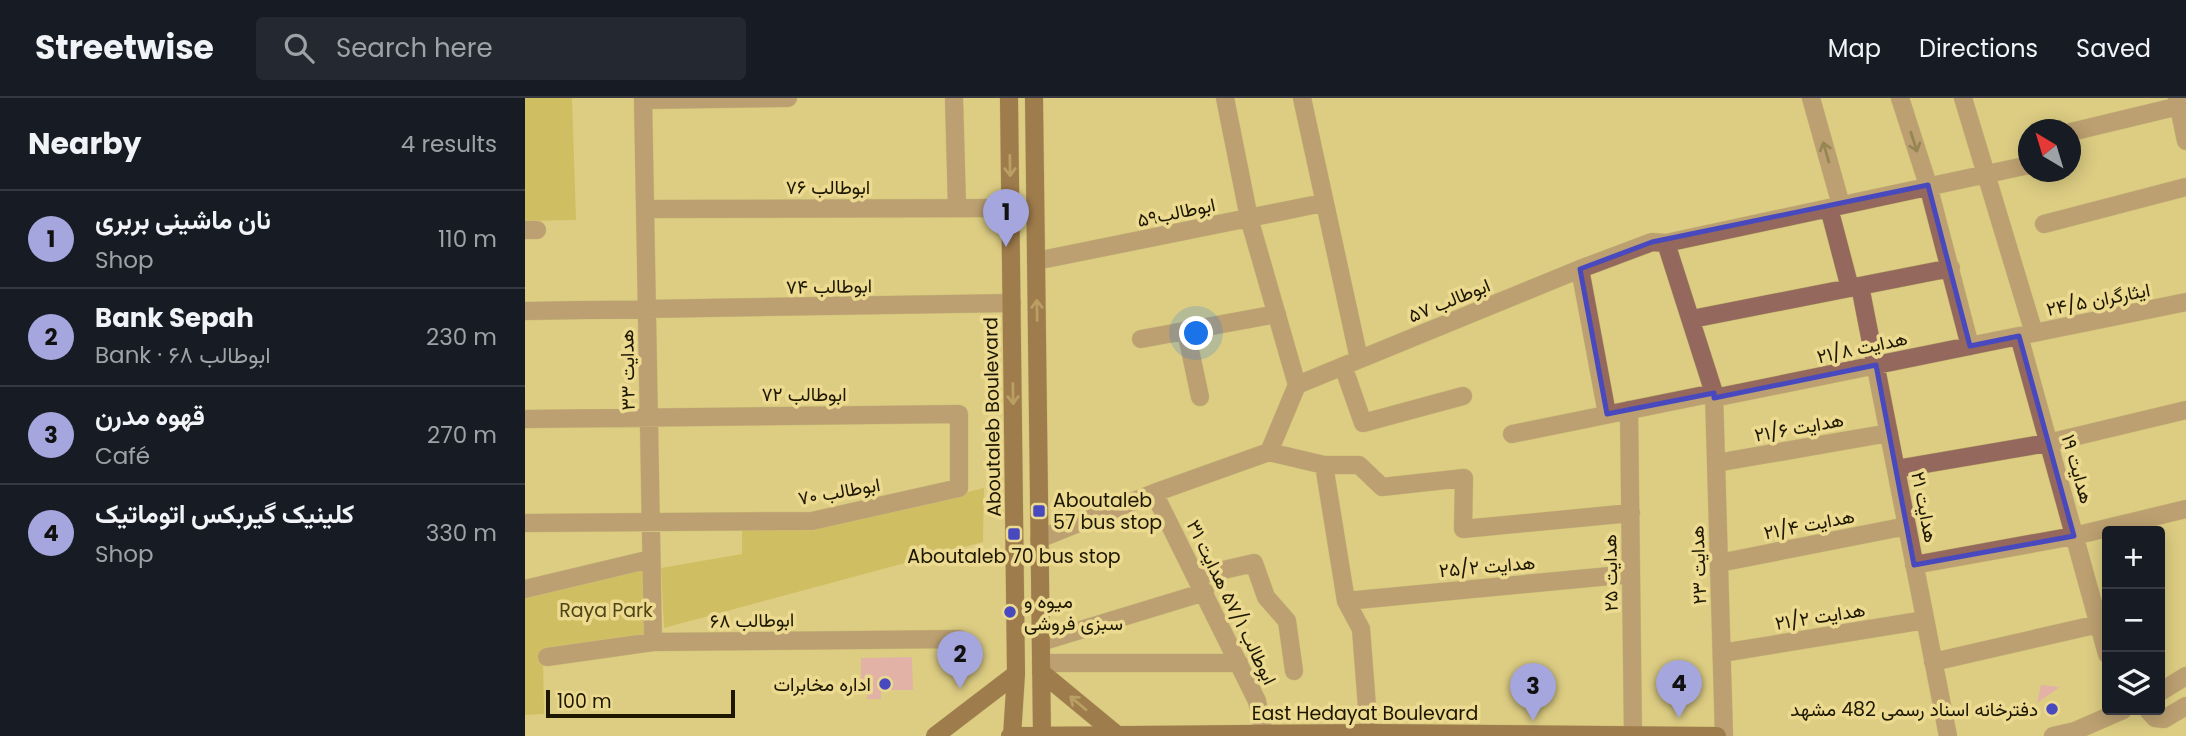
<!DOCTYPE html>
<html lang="en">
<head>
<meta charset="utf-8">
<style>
	:root { --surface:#171b24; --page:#242831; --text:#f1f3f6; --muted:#9ea1a6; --line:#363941; --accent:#a5a6dd }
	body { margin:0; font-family:Poppins,Vazirmatn,sans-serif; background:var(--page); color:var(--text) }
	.controls { position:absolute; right:21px; bottom:21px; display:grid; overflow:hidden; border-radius:7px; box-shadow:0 4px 18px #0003 }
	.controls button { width:63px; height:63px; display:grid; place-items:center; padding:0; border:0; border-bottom:2px solid var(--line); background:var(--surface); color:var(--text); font:35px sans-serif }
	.compass { position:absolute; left:1493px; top:21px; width:63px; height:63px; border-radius:50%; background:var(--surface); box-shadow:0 4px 18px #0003; rotate:322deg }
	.scale { position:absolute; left:21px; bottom:18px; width:189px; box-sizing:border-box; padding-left:7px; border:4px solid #1d1600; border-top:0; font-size:19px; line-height:24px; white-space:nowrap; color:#1d1600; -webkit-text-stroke:5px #ebda90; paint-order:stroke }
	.you { position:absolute; left:672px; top:236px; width:24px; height:24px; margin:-18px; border:5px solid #fff; border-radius:50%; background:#1a73e8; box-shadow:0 0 0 10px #1a73e833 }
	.badge { display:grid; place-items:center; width:46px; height:46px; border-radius:50%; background:var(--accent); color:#111; font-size:23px; font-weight:700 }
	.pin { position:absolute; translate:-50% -58px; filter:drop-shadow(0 2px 4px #0008) }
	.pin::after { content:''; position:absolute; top:37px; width:24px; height:21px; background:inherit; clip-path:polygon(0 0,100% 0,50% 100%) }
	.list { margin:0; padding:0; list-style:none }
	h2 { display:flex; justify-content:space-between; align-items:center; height:91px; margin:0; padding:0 28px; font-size:30px }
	h2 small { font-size:23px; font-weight:400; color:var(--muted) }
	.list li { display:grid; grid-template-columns:46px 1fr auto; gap:21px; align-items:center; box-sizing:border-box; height:98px; padding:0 28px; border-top:2px solid var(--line) }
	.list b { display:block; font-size:26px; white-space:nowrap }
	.list p { margin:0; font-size:23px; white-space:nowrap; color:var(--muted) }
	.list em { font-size:23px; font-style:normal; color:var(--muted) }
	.icon { flex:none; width:38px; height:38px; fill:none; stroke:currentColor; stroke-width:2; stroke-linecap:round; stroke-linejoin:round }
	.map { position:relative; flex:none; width:1661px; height:638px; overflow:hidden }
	header { display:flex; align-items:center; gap:42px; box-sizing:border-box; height:98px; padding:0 35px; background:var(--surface); border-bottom:2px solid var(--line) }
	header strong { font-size:33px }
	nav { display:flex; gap:38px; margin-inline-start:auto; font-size:24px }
	.search { width:490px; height:63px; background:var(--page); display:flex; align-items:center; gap:18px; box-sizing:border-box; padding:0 24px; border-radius:7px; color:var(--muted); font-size:26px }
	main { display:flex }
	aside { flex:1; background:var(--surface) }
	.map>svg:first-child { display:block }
	.green { fill:#c2aa3a }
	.building { fill:#e890d2 }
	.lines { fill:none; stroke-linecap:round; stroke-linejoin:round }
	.minor-casing { stroke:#baac6b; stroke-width:19 }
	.major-casing { stroke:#baac6b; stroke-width:19 }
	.minor { stroke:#94685c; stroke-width:18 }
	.major { stroke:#541a09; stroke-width:18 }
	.oneway { stroke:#412f1c }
	.oneway2 { stroke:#90673f }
	.marked { fill:none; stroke:#4849bf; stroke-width:5; stroke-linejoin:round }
	.poi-dot { fill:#4849bf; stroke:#ebda90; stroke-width:2.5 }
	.labels { text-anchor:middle; stroke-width:7; stroke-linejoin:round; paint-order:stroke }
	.street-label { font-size:19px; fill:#1d1600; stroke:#ebda90 }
	.poi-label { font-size:19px; fill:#1d1600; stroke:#ebda90; text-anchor:start }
	.park-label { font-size:19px; fill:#4f4416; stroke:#ebda90 }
</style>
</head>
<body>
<header>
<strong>Streetwise</strong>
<div class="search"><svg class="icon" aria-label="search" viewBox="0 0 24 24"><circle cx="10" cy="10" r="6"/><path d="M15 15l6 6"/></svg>Search here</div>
<nav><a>Map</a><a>Directions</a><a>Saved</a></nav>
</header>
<main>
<aside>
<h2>Nearby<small>4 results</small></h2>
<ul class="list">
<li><span class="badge">1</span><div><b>نان ماشینی بربری</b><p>Shop</p></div><em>110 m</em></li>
<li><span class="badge">2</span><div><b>Bank Sepah</b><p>Bank · ابوطالب ۶۸</p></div><em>230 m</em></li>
<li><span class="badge">3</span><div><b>قهوه مدرن</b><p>Café</p></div><em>270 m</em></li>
<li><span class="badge">4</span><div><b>کلینیک گیربکس اتوماتیک</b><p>Shop</p></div><em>330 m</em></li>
</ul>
</aside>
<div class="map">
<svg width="1661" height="638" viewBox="0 0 1661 638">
	<rect width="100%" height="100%" fill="#ddcd83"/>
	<path class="green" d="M0,0H47L51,122L0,123Z
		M459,390L458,444L139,530L136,470L217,456V430L287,432Z
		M119,468L118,540L18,556L19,616L0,617V497Z"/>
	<path class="building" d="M387,559L388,592H356V601H342V593L336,592V560Z
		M1516,587L1535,589L1512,605Z"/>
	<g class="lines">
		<g class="minor-casing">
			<path id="minor" d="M118,0L128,544
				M429,0L432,109
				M700,0L724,120L772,287
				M777,0L834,261
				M1286,0L1316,107
				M1375,0L1403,87L1445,248
				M1438,0L1509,235
				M1652,0L1661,43
				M118,2L263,0
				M1546,34L1654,8
				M1304,110L1325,190
				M120,111L485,110
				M1519,126L1661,89
				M0,132H12
				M1141,145L1189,295L1199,638
				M511,163L798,105
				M1055,171L1082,316
				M1335,188L1423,638
				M0,213L487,205
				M1167,221L1426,170
				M661,233L675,299
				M1494,238L1582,556
				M616,241L752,216
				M818,268L838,325L938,298
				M1189,300L1661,204
				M1104,312L1108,637
				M0,321L434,316V390L287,423L0,425
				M987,336L1189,295
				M744,354L799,367L821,503L836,531L844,635
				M1191,365L1364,335
				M799,367H834L857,389L939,380L938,431L1106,415
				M1371,371L1523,345L1661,312
				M629,395L732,603L739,635
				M514,441L629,395L744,354L772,287L1055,171L1127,144L1141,145L1504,67
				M1194,465L1382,428
				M1389,467L1549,438L1661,411
				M672,478L729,465L741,499L762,523L769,573
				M0,491L126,461
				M821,503L1106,476
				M516,544L680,494
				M1197,555L1400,522
				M22,559L128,544L434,541
				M1408,564L1574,526
				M516,565H714
				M1635,594L1661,578
				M1623,612L1630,620L1639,621L1661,608
				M1528,638L1550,633L1598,612"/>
		</g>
		<g class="major-casing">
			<path id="major" d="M484,0L491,576L487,638
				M509,0L517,638
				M516,574L591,636
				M410,638L491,576
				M485,638L844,635L1192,638"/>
		</g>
		<use href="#minor" class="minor"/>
		<use href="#major" class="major"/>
	</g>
	<defs><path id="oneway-shaft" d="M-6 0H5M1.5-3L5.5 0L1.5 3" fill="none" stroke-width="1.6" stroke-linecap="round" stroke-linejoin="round" transform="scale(1.75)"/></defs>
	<g class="oneway">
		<use href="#oneway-shaft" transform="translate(1389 44) rotate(72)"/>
		<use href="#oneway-shaft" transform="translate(1301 54) rotate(-106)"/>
	</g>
	<g class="oneway2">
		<use href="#oneway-shaft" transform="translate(485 68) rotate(89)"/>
		<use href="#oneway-shaft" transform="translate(512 212) rotate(-91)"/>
		<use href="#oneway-shaft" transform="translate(488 296) rotate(89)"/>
		<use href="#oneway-shaft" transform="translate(553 605) rotate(-140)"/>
	</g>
	<path d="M0 0H1661V638H0ZM1403,87L1445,248L1494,238L1549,438L1389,467L1351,267L1189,300V295L1082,316L1055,171L1127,144Z" fill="#ddcd83" fill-opacity=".55" fill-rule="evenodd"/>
	<path class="marked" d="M1403,87L1445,248L1494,238L1549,438L1389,467L1351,267L1189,300V295L1082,316L1055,171L1127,144Z"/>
	<g class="poi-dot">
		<rect x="507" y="406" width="14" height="14" rx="3.5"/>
		<rect x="482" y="429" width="14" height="14" rx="3.5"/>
		<circle cx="485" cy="514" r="7"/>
		<circle cx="360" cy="586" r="7"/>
		<circle cx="1527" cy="611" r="7"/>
	</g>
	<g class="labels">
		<g class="street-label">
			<text x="303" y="96">ابوطالب ۷۶</text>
			<text transform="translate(651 114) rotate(-12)" y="7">ابوطالب۵۹</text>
			<text transform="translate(304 188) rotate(-1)" y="7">ابوطالب ۷۴</text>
			<text transform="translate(1573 201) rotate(-11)" y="7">ایثارگران ۲۴/۵</text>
			<text transform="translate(924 202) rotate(-22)" y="7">ابوطالب ۵۷</text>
			<text transform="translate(1337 249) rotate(-12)" y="7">هدایت ۲۱/۸</text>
			<text transform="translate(102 272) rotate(-91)" y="7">هدایت ۳۳</text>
			<text x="279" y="303">ابوطالب ۷۲</text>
			<text transform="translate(467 319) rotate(-91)" y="7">Aboutaleb Boulevard</text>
			<text transform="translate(1274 329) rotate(-10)" y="7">هدایت ۲۱/۶</text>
			<text transform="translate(1553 371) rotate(74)" y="7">هدایت ۱۹</text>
			<text transform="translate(314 393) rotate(-10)" y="7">ابوطالب ۷۰</text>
			<text transform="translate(1400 409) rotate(79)" y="7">هدایت ۲۱</text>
			<text transform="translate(1284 426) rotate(-11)" y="7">هدایت ۲۱/۴</text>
			<text transform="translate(1173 467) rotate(-92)" y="7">هدایت ۲۳</text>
			<text transform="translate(962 468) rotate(-5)" y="7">هدایت ۲۵/۲</text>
			<text transform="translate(1085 475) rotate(-91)" y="7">هدایت ۲۵</text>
			<text transform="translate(707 504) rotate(64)" y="7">ابوطالب ۵۷/۱ هدایت ۳۱</text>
			<text transform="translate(1295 518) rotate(-9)" y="7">هدایت ۲۱/۲</text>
			<text transform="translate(227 522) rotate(-1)" y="7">ابوطالب ۶۸</text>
			<text x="840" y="622">East Hedayat Boulevard</text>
		</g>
		<g class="poi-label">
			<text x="528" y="409">Aboutaleb<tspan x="528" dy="22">57 bus stop</tspan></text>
			<text x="489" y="465" text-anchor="middle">Aboutaleb 70 bus stop</text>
			<text x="499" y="510">میوه و<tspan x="499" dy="22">سبزی فروشی</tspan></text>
			<text x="346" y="593" text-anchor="end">اداره مخابرات</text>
			<text x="1513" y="618" text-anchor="end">دفترخانه اسناد رسمی 482 مشهد</text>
		</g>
		<g class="park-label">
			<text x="81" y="519">Raya Park</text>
		</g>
	</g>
</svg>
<div class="controls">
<button>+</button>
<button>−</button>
<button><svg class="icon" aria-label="layers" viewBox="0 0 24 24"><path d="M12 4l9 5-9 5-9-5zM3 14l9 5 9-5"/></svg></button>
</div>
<svg class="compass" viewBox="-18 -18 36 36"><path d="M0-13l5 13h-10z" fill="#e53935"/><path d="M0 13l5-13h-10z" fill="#9ea1a6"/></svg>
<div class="scale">100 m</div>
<div class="you"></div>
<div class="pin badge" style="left:481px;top:149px">1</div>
<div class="pin badge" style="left:435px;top:591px">2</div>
<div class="pin badge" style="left:1008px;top:623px">3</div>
<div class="pin badge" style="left:1154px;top:620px">4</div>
</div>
</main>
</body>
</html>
